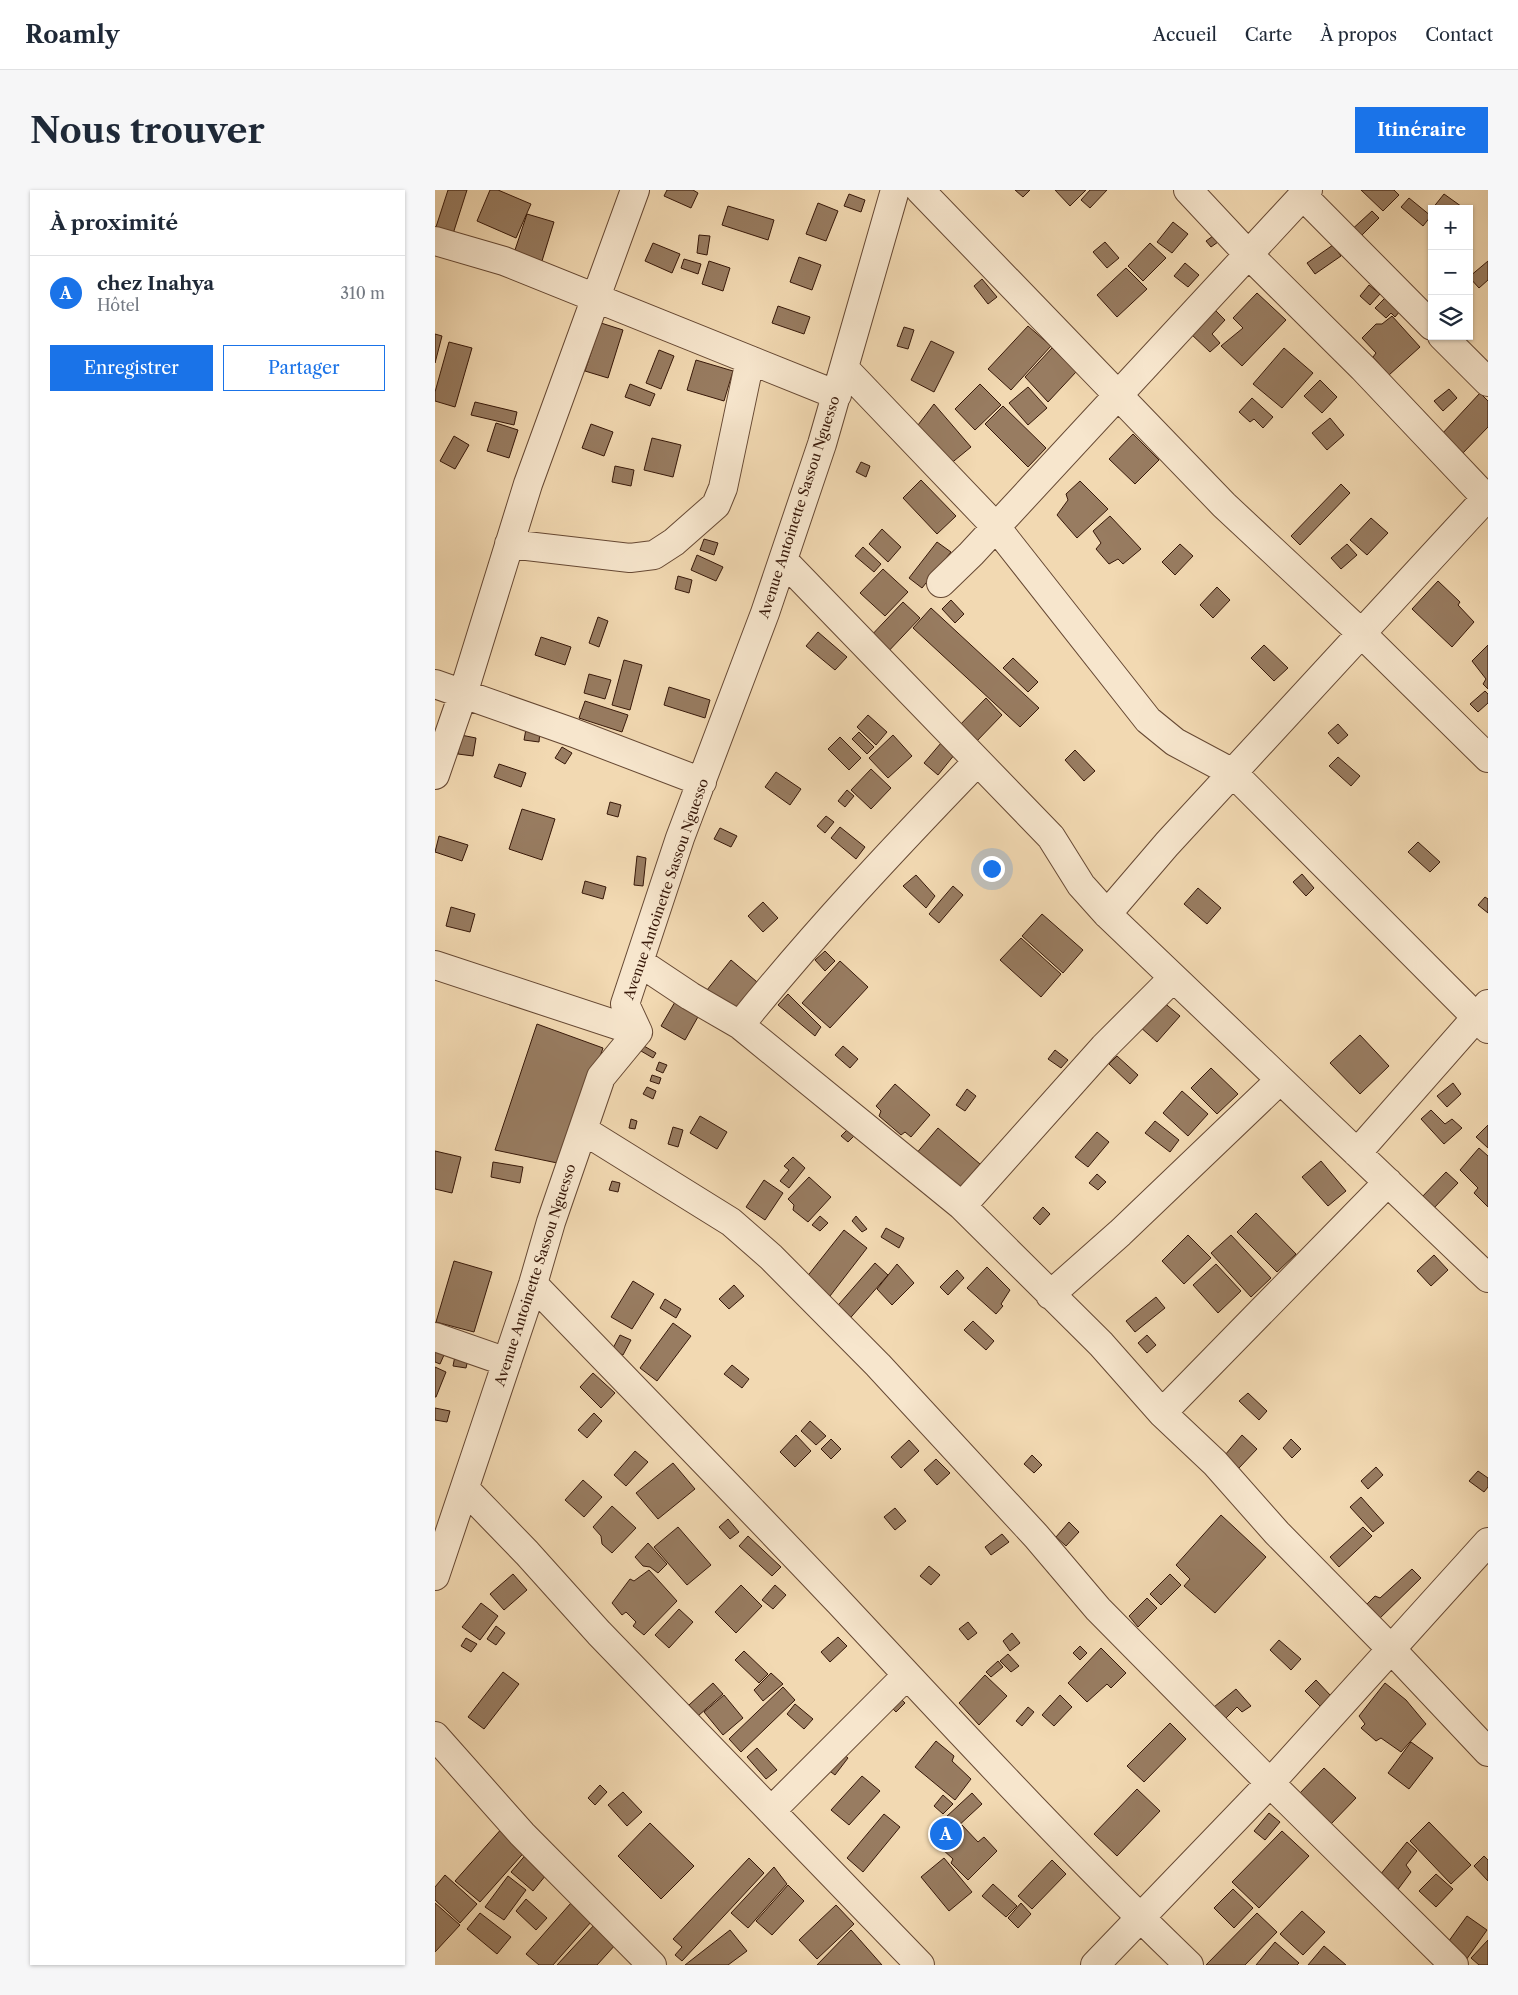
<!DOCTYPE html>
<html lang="fr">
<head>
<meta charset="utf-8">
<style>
	:root { --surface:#fff; --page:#f6f6f7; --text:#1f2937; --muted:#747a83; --line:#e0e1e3; --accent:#1a73e8 }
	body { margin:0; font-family:"Libre Caslon Text",serif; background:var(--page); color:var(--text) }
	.controls { position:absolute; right:15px; top:15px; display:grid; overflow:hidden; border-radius:0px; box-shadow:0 1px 4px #0004 }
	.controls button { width:45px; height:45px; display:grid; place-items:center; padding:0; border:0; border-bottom:1px solid var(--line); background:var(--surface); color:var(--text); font:25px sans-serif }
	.you { position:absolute; left:556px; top:678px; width:18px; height:18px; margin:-12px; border:4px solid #fff; border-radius:50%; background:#1a73e8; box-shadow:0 0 0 8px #1a73e833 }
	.badge { display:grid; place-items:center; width:32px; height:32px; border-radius:50%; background:var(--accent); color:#fff; font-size:16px; font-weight:700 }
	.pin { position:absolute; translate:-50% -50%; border:2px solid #fff; box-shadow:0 1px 5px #0006 }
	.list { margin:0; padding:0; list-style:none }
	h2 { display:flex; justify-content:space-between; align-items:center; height:65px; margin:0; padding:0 20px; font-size:21px }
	h2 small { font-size:16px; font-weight:400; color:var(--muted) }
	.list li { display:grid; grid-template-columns:32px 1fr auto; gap:15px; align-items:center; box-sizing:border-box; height:75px; padding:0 20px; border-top:1px solid var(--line) }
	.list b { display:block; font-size:19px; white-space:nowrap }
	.list p { margin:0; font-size:16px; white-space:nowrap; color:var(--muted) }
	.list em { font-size:16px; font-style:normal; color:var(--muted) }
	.actions { display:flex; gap:10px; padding:15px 20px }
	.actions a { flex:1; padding:11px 0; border:1px solid var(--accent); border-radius:0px; text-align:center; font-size:18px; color:var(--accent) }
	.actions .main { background:var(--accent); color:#fff }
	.icon { flex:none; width:28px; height:28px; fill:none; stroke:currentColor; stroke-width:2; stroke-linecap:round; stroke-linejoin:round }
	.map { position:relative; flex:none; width:1053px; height:1775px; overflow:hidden; border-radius:0px }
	header { display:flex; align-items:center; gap:30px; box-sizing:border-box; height:70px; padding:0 25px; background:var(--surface); border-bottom:1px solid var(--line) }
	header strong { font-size:24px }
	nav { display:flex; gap:28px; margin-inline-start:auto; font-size:18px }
	.intro { display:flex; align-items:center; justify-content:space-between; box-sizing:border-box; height:120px; padding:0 30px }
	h1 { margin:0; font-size:35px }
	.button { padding:12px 22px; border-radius:0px; background:var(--accent); color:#fff; font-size:18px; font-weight:700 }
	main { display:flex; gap:30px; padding:0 30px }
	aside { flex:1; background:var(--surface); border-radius:0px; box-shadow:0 1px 4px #0004 }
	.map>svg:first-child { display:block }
	.building { fill:#987c61; stroke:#371809 }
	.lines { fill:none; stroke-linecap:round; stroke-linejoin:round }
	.minor-casing { stroke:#664833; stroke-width:30 }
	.minor { stroke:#f7e6cd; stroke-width:28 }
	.labels { text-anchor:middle; stroke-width:5; stroke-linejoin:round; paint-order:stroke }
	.street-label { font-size:14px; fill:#371809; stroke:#f7e6cd }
</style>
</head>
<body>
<header>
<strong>Roamly</strong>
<nav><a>Accueil</a><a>Carte</a><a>À propos</a><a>Contact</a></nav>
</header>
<div class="intro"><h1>Nous trouver</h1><a class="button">Itinéraire</a></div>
<main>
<aside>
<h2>À proximité<small></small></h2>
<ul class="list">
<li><span class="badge">A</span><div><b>chez Inahya</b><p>Hôtel</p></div><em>310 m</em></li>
</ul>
<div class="actions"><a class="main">Enregistrer</a><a>Partager</a></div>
</aside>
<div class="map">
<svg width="1053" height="1775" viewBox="0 0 1053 1775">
	<rect width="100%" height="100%" fill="#f2d9b2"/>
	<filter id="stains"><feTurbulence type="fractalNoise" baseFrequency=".004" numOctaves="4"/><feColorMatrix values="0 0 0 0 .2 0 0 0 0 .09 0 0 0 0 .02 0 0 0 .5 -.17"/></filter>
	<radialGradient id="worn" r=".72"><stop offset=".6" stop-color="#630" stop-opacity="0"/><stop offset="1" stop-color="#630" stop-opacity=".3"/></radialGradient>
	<path class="building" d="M13,0H32L17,47L0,40Z
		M55,0H63L96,14L81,48L42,31Z
		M232,0H258L263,3L256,18L229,6Z
		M580,0H595L588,7Z
		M620,0H651L635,16Z
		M655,0H672L655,18L646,10Z
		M926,0H959L964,5L948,21Z
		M414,4L430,10L426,22L409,16Z
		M1009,4L1030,19H997Z
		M974,8L996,26L988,36L966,17Z
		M383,13L403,21L391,51L371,44Z
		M293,16L339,30L333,50L287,35Z
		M937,21L944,28L921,51L913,43Z
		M92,24L119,32L107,71L79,63Z
		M738,32L753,44L737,63L722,52Z
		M264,45L275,46L272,65L262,63Z
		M778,46L783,52L776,57L771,51Z
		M670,52L684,68L672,78L658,62Z
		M218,53L245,64L237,83L210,71Z
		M715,53L731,68L708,91L693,76Z
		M898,55L906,66L880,84L872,73Z
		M364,67L386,75L377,100L355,92Z
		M249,69L266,74L263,84L246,78Z
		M274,71L295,78L288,101L267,94Z
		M1053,71V90L1044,98L1034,87Z
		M750,73L764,85L753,97L739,86Z
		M691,78L712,99L682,127L662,105Z
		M547,89L562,107L553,114L539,96Z
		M934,95L945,104L935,115L925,106Z
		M822,103L851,130L807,176L786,156L808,138L798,128Z
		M951,107L966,120L960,127L956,123L951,128L940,118Z
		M343,116L375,127L369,144L337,133Z
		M779,119L790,130L777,144L785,153L775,162L755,143Z
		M957,126L985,157L954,185L938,167L941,163L927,148L941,134H947Z
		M166,133L188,140L173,188L150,181Z
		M593,136L616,156L576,200L553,179Z
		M469,137L479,140L473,159L462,156Z
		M0,144L7,146L0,173Z
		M496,151L519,162L499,202L476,190Z
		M14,152L37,158L20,217L0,211V202Z
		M617,158L641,182L613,212L590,187Z
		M849,158L878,183L847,218L818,194Z
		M224,160L239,166L226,199L211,193Z
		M261,170L298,181L289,211L252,200Z
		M885,190L902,207L887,223L869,206Z
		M195,194L220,204L215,216L190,207Z
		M545,194L566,215L540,240L520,219Z
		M593,197L612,218L593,235L574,213Z
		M1014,199L1022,208L1008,221L999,211Z
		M1045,203L1053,211V237L1027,264L1006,245Z
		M817,208L838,227L828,238L819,229L815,232L804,222Z
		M40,212L82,222L79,235L36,225Z
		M499,214L536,257L514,275L480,239Z
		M568,216L611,258L593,277L550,234Z
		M895,228L909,245L892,260L877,243Z
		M61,233L83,240L74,268L52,261Z
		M156,234L178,242L169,266L147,258Z
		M698,244L724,270L700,294L674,269Z
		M19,246L34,255L20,279L5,271Z
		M217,248L246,255L238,287L209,280Z
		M426,272L435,276L431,287L421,282Z
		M180,276L199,280L196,296L177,292Z
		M486,290L521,326L502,344L468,308Z
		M645,291L673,319L642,348L622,325L633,310L631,304Z
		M906,294L915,303L865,355L856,346Z
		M675,326L706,359L688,374L683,369L674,374L661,359L666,353L658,341Z
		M936,328L953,343L932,365L915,350Z
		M447,339L466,357L453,372L434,354Z
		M269,349L283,353L279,365L265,360Z
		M502,352L516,362L487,398L474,388Z
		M745,354L758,366L740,385L727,372Z
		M912,354L922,365L906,379L896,368Z
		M428,357L446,374L439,382L420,366Z
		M262,365L288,377L281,391L256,380Z
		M448,379L473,402L450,426L425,403Z
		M243,386L257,390L254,403L240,399Z
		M1003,391L1025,412L1023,415L1039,432L1017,457L977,419Z
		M782,397L795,410L778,428L765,415Z
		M516,410L529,424L520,433L507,419Z
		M468,412L485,428L449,466L432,450Z
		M496,418L604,518L585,537L478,438Z
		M163,427L173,431L164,457L154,453Z
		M383,442L412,467L400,480L371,456Z
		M106,447L136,457L130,475L100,465Z
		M829,455L853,478L839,491L816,468Z
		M1053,455V499L1048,494L1051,489L1037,471Z
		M578,468L603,492L593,502L568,478Z
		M189,470L207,475L195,520L177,515Z
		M154,484L176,490L170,509L149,503Z
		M234,497L275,510L270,528L229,515Z
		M1050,501L1053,504V513L1043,522L1035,514Z
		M551,508L567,525L539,554L522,538Z
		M150,511L193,525L187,542L144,528Z
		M433,525L452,542L441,555L422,537Z
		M903,534L913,545L903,554L893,543Z
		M91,539L105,541L104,552L89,550Z
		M424,542L439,557L432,564L417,549Z
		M26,545L41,548L38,566L23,564Z
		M458,545L477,566L453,588L434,568Z
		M405,547L426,568L414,580L393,559Z
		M506,553L520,564L503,585L489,573Z
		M127,557L137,563L130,574L120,568Z
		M640,560L660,581L649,591L630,570Z
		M903,567L925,586L916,596L894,576Z
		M64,574L91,583L86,597L59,587Z
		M436,579L456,598L436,619L416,600Z
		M341,582L366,599L355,615L330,597Z
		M412,600L419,606L410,617L403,611Z
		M175,612L186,615L183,627L172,624Z
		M87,619L120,629L107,670L74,659Z
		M391,626L399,632L390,643L382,636Z
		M405,637L430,657L421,669L396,648Z
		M285,638L302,646L296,657L279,649Z
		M4,646L33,655L27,671L0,662Z
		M983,652L1005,672L995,682L973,662Z
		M202,666L211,668L208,696L199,695Z
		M867,684L879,698L871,706L858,692Z
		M481,685L500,706L491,718L468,696Z
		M150,691L171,697L168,709L147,703Z
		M518,696L528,705L504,733L494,724Z
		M763,698L786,718L772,734L749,714Z
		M1050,707L1053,709V723L1043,715Z
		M328,712L343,728L328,742L313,726Z
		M16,717L40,724L35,742L11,736Z
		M607,724L648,760L628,783L587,746Z
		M586,748L626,784L606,807L565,770Z
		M390,761L400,771L390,781L380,770Z
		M296,770L328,797L306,825L272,800Z
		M405,771L433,797L395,838L367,813Z
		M353,804L386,837L380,846L343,815Z
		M727,811L745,826L722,852L704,836Z
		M240,812L264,825L250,850L226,836Z
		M102,834L168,858L127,974L60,960Z
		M925,845L954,876L925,904L895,873Z
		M209,856L221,863L218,868L206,861Z
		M408,856L423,869L415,878L400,865Z
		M620,860L633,870L626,878L613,869Z
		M682,866L703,885L695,894L674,874Z
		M224,872L232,875L228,883L221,880Z
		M776,878L803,904L782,924L756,898Z
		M217,885L226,888L224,894L215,891Z
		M1018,893L1026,904L1012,917L1002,906Z
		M460,894L495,925L476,947L470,942L466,945L444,926L446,921L441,916Z
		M212,897L221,901L218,909L208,904Z
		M532,899L541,906L530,921L521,915Z
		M747,901L773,924L753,946L728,923Z
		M996,920L1010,934L1017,929L1027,938L1009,954L986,929Z
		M265,926L292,942L282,959L255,943Z
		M196,929L202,931L200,939L194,938Z
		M720,931L744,950L735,962L710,943Z
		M418,934L425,940L413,952L406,946Z
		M1053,935V958L1041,947Z
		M238,937L248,940L243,957L233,954Z
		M503,938L545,974L522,1001L480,965Z
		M662,942L674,952L653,977L640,967Z
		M1044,958L1053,966V1017L1039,1003L1043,998L1025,980Z
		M0,961L26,967L17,1003L0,999Z
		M358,967L370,978L354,998L345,991L354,980L349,976Z
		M886,971L911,1001L893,1016L867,987Z
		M58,972L88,977L85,993L56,987Z
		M1011,982L1023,993L997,1020L985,1009Z
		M662,984L671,992L663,1000L654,993Z
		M374,987L396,1007L373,1032L358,1020L359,1015L353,1009Z
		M329,990L348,1003L330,1030L311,1017Z
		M177,991L185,993L183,1002L174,1000Z
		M608,1017L615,1024L605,1035L598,1028Z
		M821,1023L861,1064L842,1082L802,1042Z
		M385,1026L393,1033L385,1041L377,1035Z
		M421,1026L432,1039L427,1042L417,1031Z
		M451,1038L469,1048L464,1058L446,1047Z
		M409,1040L432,1058L395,1106L371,1088Z
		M753,1045L776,1068L749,1094L727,1071Z
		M796,1045L836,1088L816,1107L776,1063Z
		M999,1065L1013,1080L996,1096L982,1081Z
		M19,1071L57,1082L39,1142L1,1132Z
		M440,1073L453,1085L410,1134L398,1121Z
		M462,1074L479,1093L457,1115L442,1099Z
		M781,1074L806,1101L783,1123L758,1095Z
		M552,1077L575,1100L566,1114L568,1116L561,1124L532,1098Z
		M522,1080L529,1088L513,1105L505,1097Z
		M198,1091L219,1104L197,1139L176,1127Z
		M299,1095L309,1106L294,1119L284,1109Z
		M721,1107L730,1118L700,1142L691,1131Z
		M230,1109L246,1119L241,1128L225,1118Z
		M538,1131L559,1151L551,1160L529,1140Z
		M238,1133L256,1146L222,1191L205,1178Z
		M185,1145L196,1150L188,1165L177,1160Z
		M712,1145L721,1155L712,1163L703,1153Z
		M0,1161L9,1165L5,1174L0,1172Z
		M20,1166L33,1169L31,1178L18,1176Z
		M297,1175L314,1189L307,1198L289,1184Z
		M0,1177L11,1182L1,1207H0Z
		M158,1183L180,1203L166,1218L145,1197Z
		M813,1203L832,1221L824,1230L804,1211Z
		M0,1218L15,1221L12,1232L0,1230Z
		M159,1223L167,1231L152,1248L143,1240Z
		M375,1231L391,1246L381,1255L366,1241Z
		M361,1245L376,1261L360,1277L345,1262Z
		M807,1245L822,1259L804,1278L790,1265Z
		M396,1249L406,1259L396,1269L386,1259Z
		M856,1249L866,1259L857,1268L848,1258Z
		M474,1250L484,1261L466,1278L456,1267Z
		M200,1261L213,1272L191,1296L179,1285Z
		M597,1265L607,1275L599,1283L589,1274Z
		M501,1269L515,1283L502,1295L489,1280Z
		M238,1273L260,1299L223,1329L201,1303Z
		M941,1277L948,1285L933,1299L926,1291Z
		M1043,1281L1053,1288V1297L1049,1302L1034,1291Z
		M148,1290L167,1307L149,1327L130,1310Z
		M926,1307L949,1333L938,1342L915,1317Z
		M177,1316L201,1338L177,1363L167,1354L166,1346L158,1337Z
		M460,1318L471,1331L460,1340L449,1327Z
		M786,1325L831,1367L780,1423L749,1396L755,1389L741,1375Z
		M293,1329L304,1342L295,1349L284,1337Z
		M634,1332L644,1342L631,1356L621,1347Z
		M243,1337L276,1375L252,1395L219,1357Z
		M928,1337L937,1346L904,1377L895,1367Z
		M567,1344L574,1352L556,1365L550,1357Z
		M313,1346L346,1377L337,1386L304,1356Z
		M213,1353L232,1374L223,1383L215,1377L208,1376L200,1367Z
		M494,1376L505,1385L496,1395L485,1386Z
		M977,1379L986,1388L942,1431L929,1417L940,1406L945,1408Z
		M214,1380L242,1411L209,1445L198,1436L201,1432L191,1422L187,1425L177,1413L195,1389L199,1391Z
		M78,1384L92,1400L69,1420L55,1404Z
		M735,1384L746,1395L726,1415L715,1404Z
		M306,1395L327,1416L301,1443L280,1422Z
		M340,1395L351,1405L338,1419L327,1410Z
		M712,1408L722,1418L703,1437L694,1426Z
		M46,1413L63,1426L45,1450L27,1437Z
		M244,1419L258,1432L234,1458L220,1445Z
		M533,1432L542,1443L533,1450L524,1439Z
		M61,1436L70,1443L61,1455L52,1449Z
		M577,1443L585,1453L575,1461L568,1451Z
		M403,1447L412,1456L395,1472L386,1462Z
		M31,1448L42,1454L36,1462L26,1456Z
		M844,1450L866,1469L856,1480L835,1460Z
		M645,1456L652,1463L645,1470L638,1463Z
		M666,1458L691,1483L676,1498L672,1494L652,1512L633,1493Z
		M309,1461L333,1484L324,1493L300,1470Z
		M573,1464L584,1476L576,1482L565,1471Z
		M563,1471L568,1477L556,1487L551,1482Z
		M68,1482L84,1494L49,1539L33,1527Z
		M336,1483L348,1494L328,1511L319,1500Z
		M550,1485L572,1506L544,1535L524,1513Z
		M881,1490L896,1506L885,1516L870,1501Z
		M278,1493L288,1504L263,1526L254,1515Z
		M950,1493L971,1510L991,1534L966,1562L946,1548L941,1551L926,1538L930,1534L924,1526Z
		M348,1497L360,1510L306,1562L294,1549Z
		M801,1499L816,1516L807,1522L802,1517L790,1529L779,1517Z
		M461,1504L470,1513L461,1522L452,1513Z
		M289,1505L308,1528L288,1545L269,1522Z
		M625,1505L637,1517L619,1536L607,1525Z
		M360,1514L378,1529L369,1539L352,1524Z
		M593,1517L599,1522L587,1536L581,1531Z
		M735,1533L751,1549L709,1592L692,1576Z
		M501,1551L519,1566L517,1571L536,1589L520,1610L480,1577Z
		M976,1552L998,1568L974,1599L953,1583Z
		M322,1558L342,1580L331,1589L312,1567Z
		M406,1562L413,1568L400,1585L392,1579Z
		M889,1578L921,1608L896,1634L864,1604Z
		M427,1586L445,1601L414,1635L396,1620Z
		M165,1595L172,1602L160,1615L153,1608Z
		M702,1599L725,1621L682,1666L659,1644Z
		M188,1602L207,1622L192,1636L173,1615Z
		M537,1603L547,1614L521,1638L511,1627Z
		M508,1605L518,1614L508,1624L499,1616Z
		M834,1623L845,1632L830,1650L819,1641Z
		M449,1624L465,1637L428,1682L412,1668Z
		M994,1632L1036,1675L1016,1694L975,1651Z
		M215,1633L259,1676L226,1709L183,1666Z
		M527,1635L543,1652L549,1647L562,1661L533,1690L516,1673L518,1669L506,1658Z
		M69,1636L93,1658L45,1712L20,1691Z
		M847,1641L874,1666L824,1718L797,1692Z
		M972,1652L982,1661L971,1675L976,1682L958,1706L940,1691Z
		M93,1662L115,1680L98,1701L76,1682Z
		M1049,1666L1053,1670V1691L1039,1676Z
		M314,1668L329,1683L247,1771L240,1765L247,1757L238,1749Z
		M509,1668L537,1702L514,1721L486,1687Z
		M617,1670L631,1684L597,1719L583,1706Z
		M339,1677L352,1694L313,1738L296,1723Z
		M1001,1684L1018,1699L1001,1717L984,1701Z
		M10,1685L42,1714L25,1733L0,1710V1697Z
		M73,1686L91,1700L69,1730L50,1717Z
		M558,1694L582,1716L571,1727L547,1706Z
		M353,1695L369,1711L337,1745L321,1731Z
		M798,1699L818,1718L799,1738L779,1718Z
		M143,1705L164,1723L118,1775H104L91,1764Z
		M91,1709L112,1728L101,1740L81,1721Z
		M0,1713L25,1735L0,1762Z
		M586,1713L596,1724L583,1738L573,1728Z
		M401,1715L419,1734L382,1769L364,1750Z
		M867,1721L890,1742L868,1765L845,1744Z
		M45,1723L76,1747L62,1764L32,1739Z
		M822,1723L842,1742L810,1775H771Z
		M1032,1726L1052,1740L1031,1770L1011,1755Z
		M161,1733L182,1753L162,1775H122Z
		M295,1740L312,1761L293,1775H250Z
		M416,1740L447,1775H382Z
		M1053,1750V1775H1044L1036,1768Z
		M840,1752L864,1773L862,1775H821Z
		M889,1756L911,1775H873Z"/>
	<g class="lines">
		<g class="minor-casing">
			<path id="minor" d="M485,0L789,315L926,443L1053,568
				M753,0L812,63L928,178L1053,310
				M868,6L997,136
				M0,51L69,71L402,205
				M1007,146L1053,192
				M409,178L561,337L713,530L740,552L798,583L1053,839
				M74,354L195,368L219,365L239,352L281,315L288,298L315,170
				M348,370L616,647L646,695L672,724L1053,1088
				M506,393L536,364L873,0
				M0,494L139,543L267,592
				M0,585L28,504L93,294L200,0
				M672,724L732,654L1053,306
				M204,772L255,806L305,835L527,1016L666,1154L727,1223L780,1273L842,1343L956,1459L1053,1562
				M0,775L203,842
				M305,835C379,743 460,657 542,572
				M148,940L296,1032L336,1067L443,1175L601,1346L663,1419L835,1593L1019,1775
				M922,963L1053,814
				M527,1016L669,857L738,788
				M98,1094C200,1200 303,1305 404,1412C519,1535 633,1659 754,1775
				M615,1105L685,1043L845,890
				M0,1147L72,1172
				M727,1223L953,992
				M30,1299L92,1363L164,1443L485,1775
				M0,1386L98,1094L116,1032L166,887L203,842L190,814L245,648L330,423L387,254L460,0
				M0,1546L87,1644L217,1775
				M336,1621L472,1485
				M660,1775L835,1593L1053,1352"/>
		</g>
		<use href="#minor" class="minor"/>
	</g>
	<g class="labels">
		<g class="street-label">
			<text transform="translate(364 317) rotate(-72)" y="5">Avenue Antoinette Sassou Nguesso</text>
			<text transform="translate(231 699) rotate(-71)" y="5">Avenue Antoinette Sassou Nguesso</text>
			<text transform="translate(100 1085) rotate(-72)" y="5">Avenue Antoinette Sassou Nguesso</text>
		</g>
	</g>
	<rect width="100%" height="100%" filter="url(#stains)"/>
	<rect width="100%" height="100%" fill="url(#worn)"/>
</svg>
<div class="controls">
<button>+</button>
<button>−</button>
<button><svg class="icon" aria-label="layers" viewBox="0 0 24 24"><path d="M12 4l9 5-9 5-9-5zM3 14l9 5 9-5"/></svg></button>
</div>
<div class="you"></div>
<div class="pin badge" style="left:511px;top:1644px">A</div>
</div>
</main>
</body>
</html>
